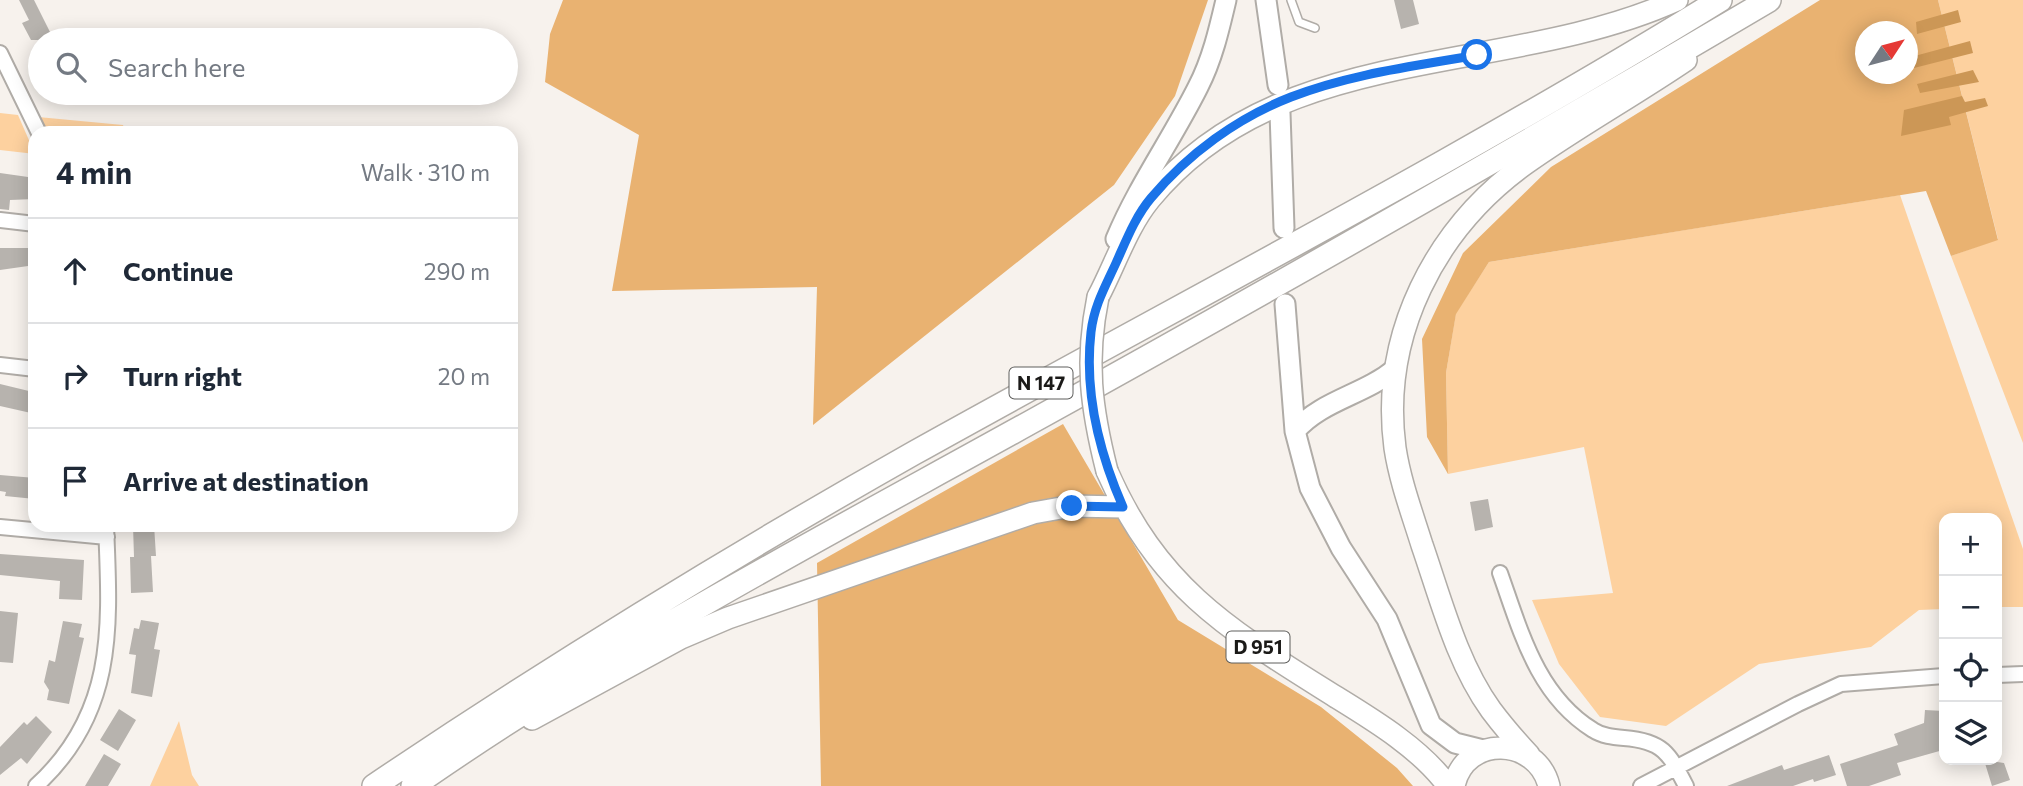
<!DOCTYPE html>
<html lang="en">
<head>
<meta charset="utf-8">
<style>
	:root { --surface:#fff; --page:#f2f2f3; --text:#1f2937; --muted:#747a83; --line:#e0e1e3 }
	body { margin:0; font-family:Commissioner,sans-serif; background:var(--page); color:var(--text) }
	.controls { position:absolute; right:21px; bottom:21px; display:grid; overflow:hidden; border-radius:14px; box-shadow:0 4px 18px #0003 }
	.controls button { width:63px; height:63px; display:grid; place-items:center; padding:0; border:0; border-bottom:2px solid var(--line); background:var(--surface); color:var(--text); font:35px sans-serif }
	.compass { position:absolute; left:1855px; top:21px; width:63px; height:63px; border-radius:50%; background:var(--surface); box-shadow:0 4px 18px #0003; rotate:54deg }
	.stop { position:absolute; width:21px; height:21px; margin:-16px; border:5px solid #1a73e8; border-radius:50%; background:#fff }
	.stop.end { background:#1a73e8; border-color:#fff; box-shadow:0 2px 7px #0008 }
	.list { margin:0; padding:0; list-style:none }
	h2 { display:flex; justify-content:space-between; align-items:center; height:91px; margin:0; padding:0 28px; font-size:30px }
	h2 small { font-size:23px; font-weight:400; color:var(--muted) }
	.list li { display:grid; grid-template-columns:46px 1fr auto; gap:21px; align-items:center; box-sizing:border-box; height:105px; padding:0 28px; border-top:2px solid var(--line) }
	.list b { display:block; font-size:26px; white-space:nowrap }
	.list em { font-size:23px; font-style:normal; color:var(--muted) }
	.icon { flex:none; width:38px; height:38px; fill:none; stroke:currentColor; stroke-width:2; stroke-linecap:round; stroke-linejoin:round }
	.map { position:relative; flex:none; width:2023px; height:786px; overflow:hidden }
	.search { position:absolute; background:var(--surface); box-shadow:0 4px 18px #0003; left:28px; top:28px; width:490px; height:77px; display:flex; align-items:center; gap:18px; box-sizing:border-box; padding:0 24px; border-radius:38px; color:var(--muted); font-size:26px }
	.panel { position:absolute; background:var(--surface); box-shadow:0 4px 18px #0003; left:28px; top:126px; width:490px; height:406px; border-radius:21px }
	.map>svg:first-child { display:block }
	.green { fill:#fdd19f }
	.forest { fill:#e9b271; fill-rule:evenodd }
	.water { fill:#cc9756 }
	.building { fill:#b7b3ae }
	.lines { fill:none; stroke-linecap:round; stroke-linejoin:round }
	.service-casing { stroke:#b0aca7; stroke-width:10 }
	.minor-casing { stroke:#b0aca7; stroke-width:18 }
	.secondary-casing { stroke:#b0aca7; stroke-width:23 }
	.primary-casing { stroke:#b0aca7; stroke-width:24 }
	.trunk-casing { stroke:#b0aca7; stroke-width:26 }
	.service { stroke:#fff; stroke-width:7 }
	.minor { stroke:#fff; stroke-width:14 }
	.secondary { stroke:#fff; stroke-width:19 }
	.primary { stroke:#fff; stroke-width:21 }
	.trunk { stroke:#fff; stroke-width:23 }
	.primary-bridge-casing { stroke:#b0aca7; stroke-width:24; stroke-linecap:butt }
	.primary-bridge { stroke:#fff; stroke-width:21 }
	.route { stroke:#1a73e8; stroke-width:9 }
	.labels { text-anchor:middle; stroke-width:7; stroke-linejoin:round; paint-order:stroke }
	.shield { fill:#fff; stroke:#5f5f5d; stroke-width:2 }
	.shield-label { font-size:19px; font-weight:bold; fill:#1b1a18 }
</style>
</head>
<body>
<div class="map">
<svg width="2023" height="786" viewBox="0 0 2023 786">
	<rect width="100%" height="100%" fill="#f7f2ed"/>
	<path class="green" d="M1938,0H2023V443L1951,256L1998,239Z
		M0,113L18,115L35,154L0,150Z
		M38,117L123,125L126,133H46Z
		M1900,195L2023,549V607H1997V518H1944V609L1919,610L1871,647L1759,664L1666,726L1600,717L1559,664L1532,600L1613,593L1584,447L1448,474L1446,373L1456,313L1489,262Z
		M179,721L192,775L199,786H150Z"/>
	<path class="forest" d="M563,0H1208L1175,96L1114,185L813,425L817,287L612,291L639,135L545,82L550,34Z
		M1820,0H1938L1998,240L1951,256L1926,191L1489,262L1456,314L1446,373L1448,474L1427,437L1422,339L1463,253L1551,167ZM1866,32H1908V74H1866Z
		M1063,424L1178,620L1321,707L1397,768L1413,786H821L817,563Z"/>
	<path class="water" d="M1958,10L1961,22L1917,34L1916,22Z
		M1970,41L1973,53L1914,68L1911,57Z
		M1973,70L1979,82L1920,93L1917,84Z
		M1962,96L1965,102L1985,98L1988,106L1949,117L1951,125L1901,136L1904,110Z"/>
	<path class="building" d="M19,0H34L54,40H31L22,23L29,20Z
		M1394,0H1413L1419,24L1401,29Z
		M0,173L35,178V199L10,200L9,210L0,209Z
		M0,248H35V265L0,270Z
		M0,384L33,392L31,413L0,406Z
		M0,475L35,478V499L5,496L6,492L0,491Z
		M1488,499L1493,527L1475,531L1470,502Z
		M133,525H154L156,556H151L153,592L131,593L130,557H134Z
		M0,554L84,560L82,600L59,599L60,581L0,575Z
		M0,611L18,613L13,663L0,662Z
		M141,620L159,623L154,649L160,650L152,697L131,693L136,655L129,654L134,628L139,629Z
		M63,621L82,624L79,637L84,638L69,704L47,700L49,690L44,682L49,660L55,662Z
		M119,709L136,720L118,751L100,740Z
		M1925,710L1944,711L1943,750L1897,763L1901,775L1869,786H1847L1840,764L1898,745L1894,734L1924,723Z
		M36,716L52,732L27,764L21,758L0,775V747L24,722L27,725Z
		M104,754L121,764L108,786H85Z
		M1829,755L1836,775L1814,782L1813,779L1793,786H1727L1782,765L1784,770Z
		M1984,760L2004,763L2010,780L1992,786Z"/>
	<g class="lines">
		<g class="service-casing">
			<path id="service" d="M1291,0L1299,22L1315,28"/>
		</g>
		<g class="minor-casing">
			<path id="minor" d="M0,53L39,133
				M0,220L35,224
				M0,365L35,369
				M0,527L107,537
				M1500,573C1521,632 1537,695 1593,730C1602,736 1613,737 1624,738C1663,741 1669,753 1686,786
				M1997,675L2023,674
				M36,786C117,712 110,625 106,525
				M1641,786L1798,704L1841,684L1944,676"/>
		</g>
		<g class="secondary-casing">
			<path id="secondary" d="M1266,0L1278,85
				M1280,113L1284,228
				M1116,239C1138,186 1172,139 1198,87C1212,60 1219,30 1226,0
				M1285,304L1295,431L1310,488L1341,548L1387,619L1431,725L1455,743L1483,750
				M1295,431C1322,400 1364,395 1395,369"/>
		</g>
		<g class="primary-casing">
			<path id="primary" d="M1098,297C1115,265 1127,227 1150,199C1280,40 1505,78 1677,0
				M1107,471C1159,590 1231,631 1336,697C1375,721 1421,749 1448,786
				M532,719L681,638L728,618L1033,513L1072,506L1123,507
				M1529,755C1516,741 1503,726 1491,710C1457,663 1441,600 1422,545C1412,513 1400,481 1395,448C1380,335 1435,229 1525,164C1577,127 1633,96 1686,60
				M1454,786C1465,734 1537,737 1549,786"/>
		</g>
		<g class="trunk-casing">
			<path id="trunk" d="M374,786C549,668 730,557 914,453C1183,303 1457,162 1720,0
				M413,786C609,649 822,538 1031,422C1279,285 1525,144 1769,0"/>
		</g>
		<use href="#service" class="service"/>
		<use href="#minor" class="minor"/>
		<use href="#secondary" class="secondary"/>
		<use href="#primary" class="primary"/>
		<use href="#trunk" class="trunk"/>
		<g class="primary-bridge-casing">
			<path id="primary-bridge" d="M1098,297C1085,361 1091,408 1107,471"/>
		</g>
		<use href="#primary-bridge" class="primary-bridge"/>
	</g>
	<g class="lines">
		<path class="route" d="M1072,506L1123,507C1099,452 1084,393 1091,332C1094,306 1105,287 1116,263C1126,241 1135,217 1151,198C1188,154 1237,118 1291,97C1350,74 1415,66 1477,55"/>
	</g>
	<g class="labels">
		<g class="shield">
			<rect x="1009.5" y="367.5" width="63" height="31" rx="5"/>
			<rect x="1226.5" y="631.5" width="63" height="31" rx="5"/>
		</g>
		<g class="shield-label">
			<text x="1041" y="390">N 147</text>
			<text x="1258" y="654">D 951</text>
		</g>
	</g>
</svg>
<div class="controls">
<button>+</button>
<button>−</button>
<button><svg class="icon" aria-label="locate" viewBox="0 0 24 24"><circle cx="12" cy="12" r="6"/><path d="M12 2v4M12 18v4M2 12h4M18 12h4"/></svg></button>
<button><svg class="icon" aria-label="layers" viewBox="0 0 24 24"><path d="M12 4l9 5-9 5-9-5zM3 14l9 5 9-5"/></svg></button>
</div>
<svg class="compass" viewBox="-18 -18 36 36"><path d="M0-13l5 13h-10z" fill="#e53935"/><path d="M0 13l5-13h-10z" fill="#747a83"/></svg>
<div class="stop" style="left:1477px;top:55px"></div>
<div class="stop end" style="left:1072px;top:506px"></div>
<div class="search"><svg class="icon" aria-label="search" viewBox="0 0 24 24"><circle cx="10" cy="10" r="6"/><path d="M15 15l6 6"/></svg>Search here</div>
<section class="panel">
<h2>4 min<small>Walk · 310 m</small></h2>
<ul class="list">
<li><svg class="icon" aria-label="ahead" viewBox="0 0 24 24"><path d="M12 20V5M6 11l6-6 6 6"/></svg><div><b>Continue</b></div><em>290 m</em></li>
<li><svg class="icon" aria-label="right" viewBox="0 0 24 24"><path d="M7 20v-9h11M14 6l5 5-5 5"/></svg><div><b>Turn right</b></div><em>20 m</em></li>
<li><svg class="icon" aria-label="arrive" viewBox="0 0 24 24"><path d="M6 21V4h12l-3 4 3 4H6"/></svg><div><b>Arrive at destination</b></div></li>
</ul>
</section>
</div>
</body>
</html>
